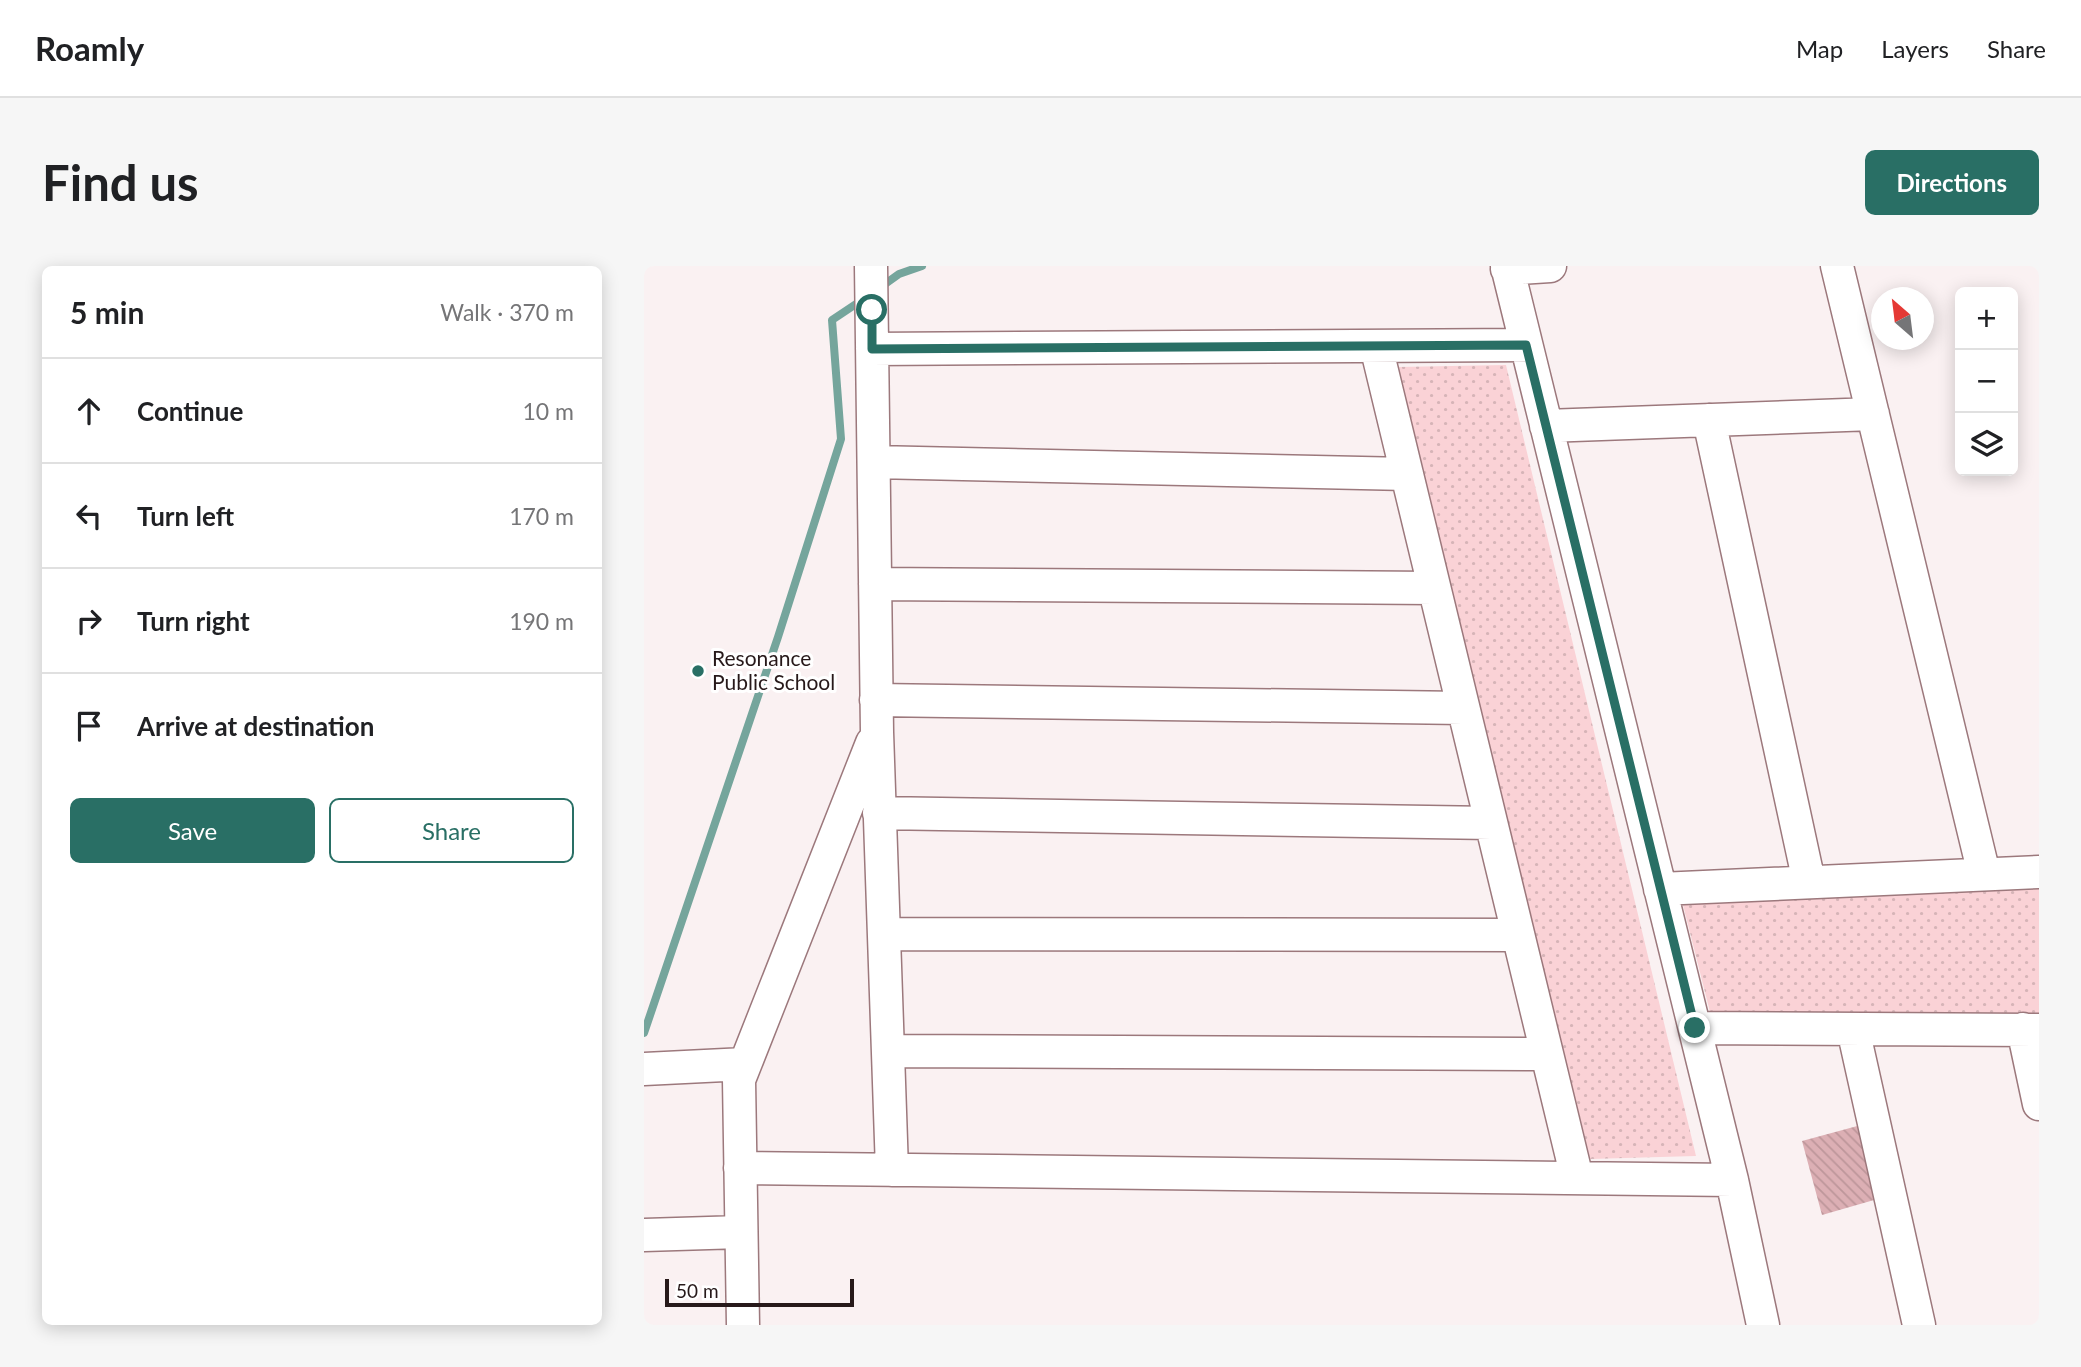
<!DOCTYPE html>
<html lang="en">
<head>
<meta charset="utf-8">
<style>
	:root { --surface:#fff; --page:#f6f6f6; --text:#202124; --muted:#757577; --line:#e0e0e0; --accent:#296f65 }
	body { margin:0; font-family:Lato,sans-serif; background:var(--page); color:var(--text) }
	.controls { position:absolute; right:21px; top:21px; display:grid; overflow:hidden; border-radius:10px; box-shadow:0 4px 18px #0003 }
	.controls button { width:63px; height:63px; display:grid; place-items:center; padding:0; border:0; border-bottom:2px solid var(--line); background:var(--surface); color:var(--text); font:35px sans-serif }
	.compass { position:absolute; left:1227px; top:21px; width:63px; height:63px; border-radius:50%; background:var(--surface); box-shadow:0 4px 18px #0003; rotate:332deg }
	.scale { position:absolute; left:21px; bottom:18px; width:189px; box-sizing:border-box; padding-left:7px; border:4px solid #27191a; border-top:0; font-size:19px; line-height:24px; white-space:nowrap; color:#27191a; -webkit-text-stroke:5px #fff; paint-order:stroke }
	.stop { position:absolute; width:21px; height:21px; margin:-16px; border:5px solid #296f65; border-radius:50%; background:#fff }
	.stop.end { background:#296f65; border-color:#fff; box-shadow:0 2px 7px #0008 }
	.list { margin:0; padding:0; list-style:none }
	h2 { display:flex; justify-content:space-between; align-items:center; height:91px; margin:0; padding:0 28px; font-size:30px }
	h2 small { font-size:23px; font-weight:400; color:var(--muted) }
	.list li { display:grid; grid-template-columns:46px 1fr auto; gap:21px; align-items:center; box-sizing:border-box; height:105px; padding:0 28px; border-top:2px solid var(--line) }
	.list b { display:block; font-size:26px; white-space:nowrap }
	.list em { font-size:23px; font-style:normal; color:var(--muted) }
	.actions { display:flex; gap:14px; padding:21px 28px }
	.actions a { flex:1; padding:16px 0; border:2px solid var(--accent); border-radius:10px; text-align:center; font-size:24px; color:var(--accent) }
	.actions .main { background:var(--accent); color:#fff }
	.icon { flex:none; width:38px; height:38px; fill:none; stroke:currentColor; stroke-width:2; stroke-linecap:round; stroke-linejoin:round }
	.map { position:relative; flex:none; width:1395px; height:1059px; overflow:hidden; border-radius:10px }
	header { display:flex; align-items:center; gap:42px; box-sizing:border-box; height:98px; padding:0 35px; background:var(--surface); border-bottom:2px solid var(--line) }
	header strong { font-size:33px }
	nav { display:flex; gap:38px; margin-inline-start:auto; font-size:24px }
	.intro { display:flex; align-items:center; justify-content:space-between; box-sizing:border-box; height:168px; padding:0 42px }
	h1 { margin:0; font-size:49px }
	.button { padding:18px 32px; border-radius:10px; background:var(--accent); color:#fff; font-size:24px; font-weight:700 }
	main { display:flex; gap:42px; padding:0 42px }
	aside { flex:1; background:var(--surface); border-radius:10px; box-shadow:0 4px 18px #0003 }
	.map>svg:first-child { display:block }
	.green { fill:url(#green-dots) }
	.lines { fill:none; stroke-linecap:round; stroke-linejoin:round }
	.stream { stroke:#75a59c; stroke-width:8 }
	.building { fill:url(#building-back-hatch) }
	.minor-casing { stroke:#9c787c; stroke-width:35 }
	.minor { stroke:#fff; stroke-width:32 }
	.route { stroke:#296f65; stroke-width:9 }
	.poi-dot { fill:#296f65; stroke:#fff; stroke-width:2.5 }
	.labels { text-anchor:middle; stroke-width:6; stroke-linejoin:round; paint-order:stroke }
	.poi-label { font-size:21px; fill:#27191a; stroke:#fff; text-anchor:start }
</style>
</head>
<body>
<header>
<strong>Roamly</strong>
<nav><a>Map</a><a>Layers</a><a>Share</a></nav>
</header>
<div class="intro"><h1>Find us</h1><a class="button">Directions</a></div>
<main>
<aside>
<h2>5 min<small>Walk · 370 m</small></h2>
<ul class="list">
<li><svg class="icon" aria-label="ahead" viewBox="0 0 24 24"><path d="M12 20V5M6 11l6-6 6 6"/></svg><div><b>Continue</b></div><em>10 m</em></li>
<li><svg class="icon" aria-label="left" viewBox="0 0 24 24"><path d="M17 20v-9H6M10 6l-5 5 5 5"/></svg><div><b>Turn left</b></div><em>170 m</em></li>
<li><svg class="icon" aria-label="right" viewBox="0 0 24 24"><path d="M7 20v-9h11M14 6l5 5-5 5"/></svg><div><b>Turn right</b></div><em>190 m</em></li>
<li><svg class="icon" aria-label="arrive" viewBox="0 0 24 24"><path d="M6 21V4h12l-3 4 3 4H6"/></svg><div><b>Arrive at destination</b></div></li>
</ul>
<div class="actions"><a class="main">Save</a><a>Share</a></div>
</aside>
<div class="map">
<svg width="1395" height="1059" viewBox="0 0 1395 1059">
	<defs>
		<pattern id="green-dots" width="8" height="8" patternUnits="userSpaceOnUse" patternTransform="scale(1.75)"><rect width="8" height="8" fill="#fad2d6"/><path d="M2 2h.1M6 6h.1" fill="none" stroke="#d6b4b7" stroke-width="1.8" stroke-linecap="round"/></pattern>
		<pattern id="building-back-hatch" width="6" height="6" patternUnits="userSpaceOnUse" patternTransform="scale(1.75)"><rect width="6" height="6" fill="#dcafb4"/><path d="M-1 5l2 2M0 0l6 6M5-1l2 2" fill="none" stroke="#bd969a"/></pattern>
	</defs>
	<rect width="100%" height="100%" fill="#faf1f2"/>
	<path class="green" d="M862,99L1052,890L946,893L753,101Z
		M1395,618V748L1066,746L1037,631Z"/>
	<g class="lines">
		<path class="stream" d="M234,23L255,8L278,0
			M0,767L134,371L197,173L188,54L221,32"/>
	</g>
	<path class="building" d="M1217,859L1237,932L1178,949L1158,875Z"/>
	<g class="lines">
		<g class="minor-casing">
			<path id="minor" d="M227,0L233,466L248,904
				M863,0L1088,914L1119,1059
				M1193,0L1340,608
				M863,3L906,0
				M732,80L933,912
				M228,83L882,79
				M1065,154L1165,616
				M902,160L1229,148
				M230,196L763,208
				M231,318L790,322
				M232,434L819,442
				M235,547L847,557
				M1016,623L1395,606
				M240,668L874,669
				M1051,762L1395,764
				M1209,763L1275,1059
				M1379,763L1395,838
				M244,785L903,788
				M0,803L101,798
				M96,902L1088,914
				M0,969L97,966
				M99,1059L95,814L228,477"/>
		</g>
		<use href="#minor" class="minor"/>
	</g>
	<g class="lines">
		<path class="route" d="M228,44V83L882,79L1051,762"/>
	</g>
	<circle class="poi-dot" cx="54" cy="405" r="7"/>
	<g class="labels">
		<g class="poi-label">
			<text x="68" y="400">Resonance<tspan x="68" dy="24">Public School</tspan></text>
		</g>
	</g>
</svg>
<div class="controls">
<button>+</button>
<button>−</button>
<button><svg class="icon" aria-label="layers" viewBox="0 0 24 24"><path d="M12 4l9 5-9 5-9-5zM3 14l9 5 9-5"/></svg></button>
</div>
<svg class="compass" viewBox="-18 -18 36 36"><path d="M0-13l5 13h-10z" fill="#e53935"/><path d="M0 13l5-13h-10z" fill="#757577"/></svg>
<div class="scale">50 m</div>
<div class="stop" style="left:228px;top:44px"></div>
<div class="stop end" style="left:1051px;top:762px"></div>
</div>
</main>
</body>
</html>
